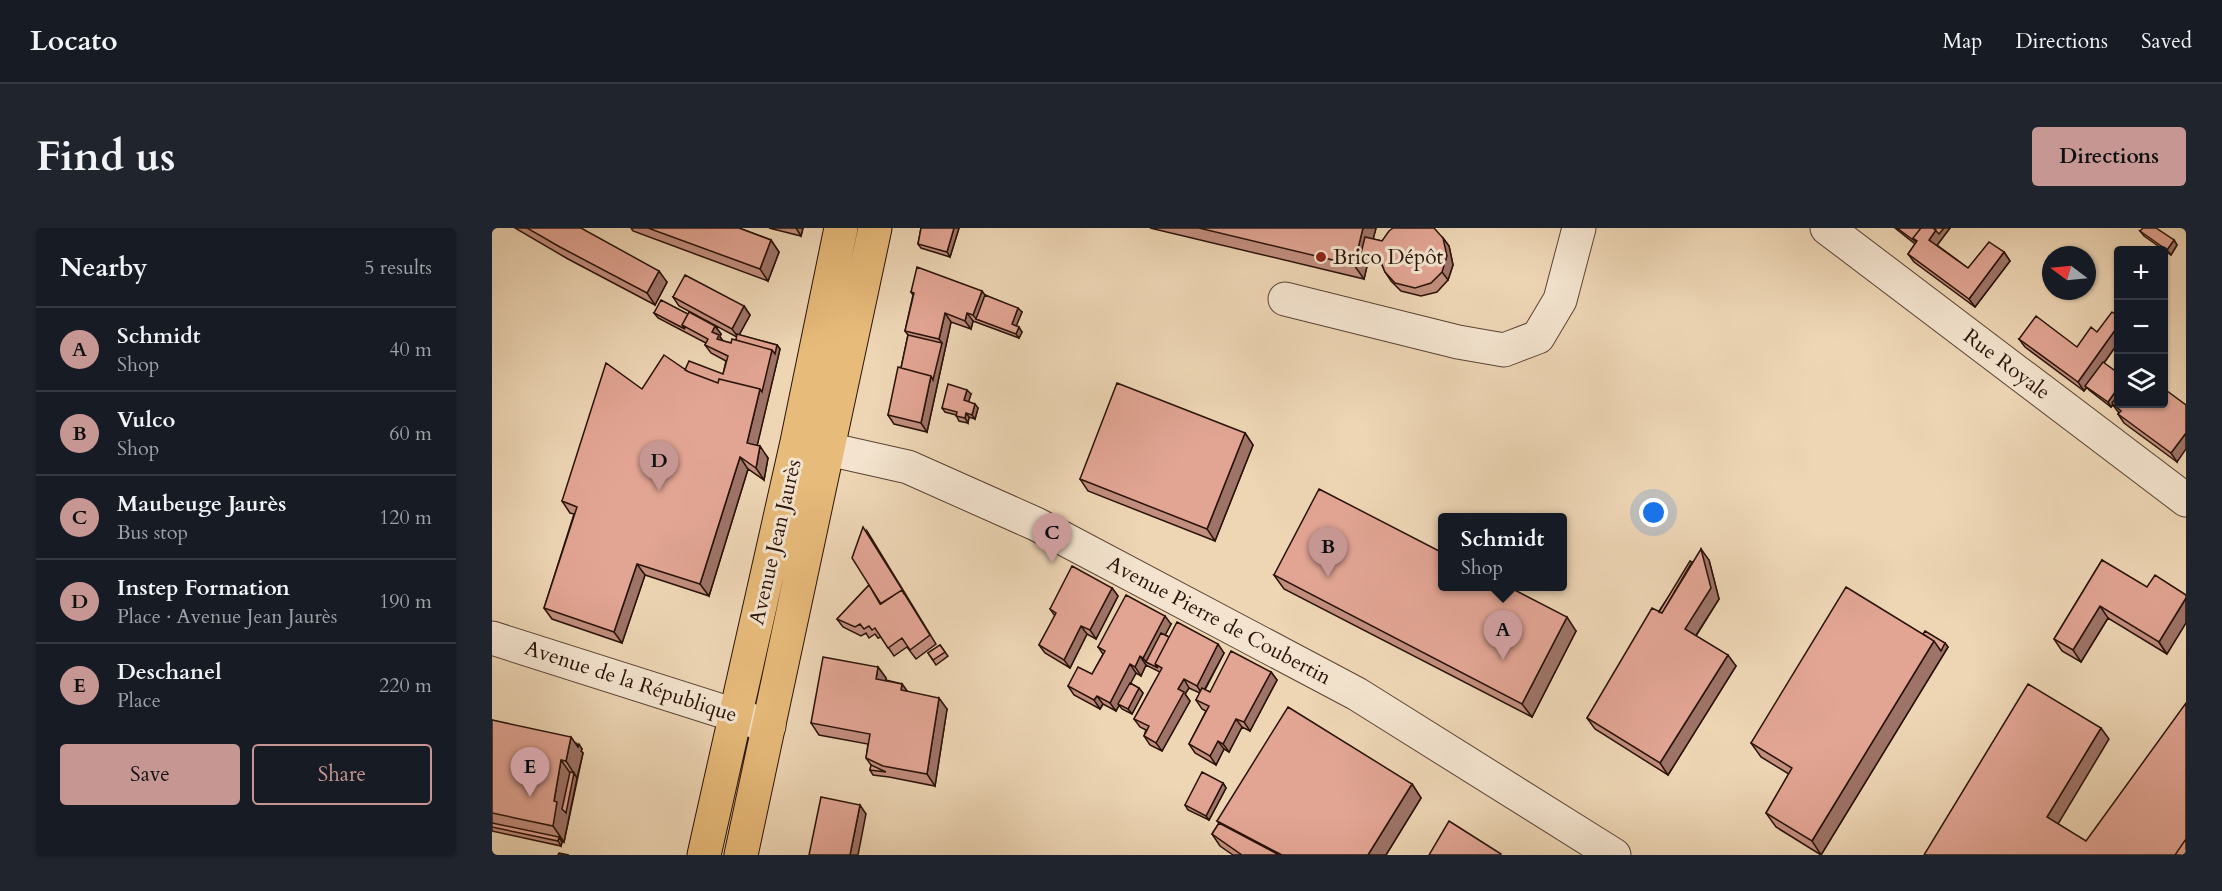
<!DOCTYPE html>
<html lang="en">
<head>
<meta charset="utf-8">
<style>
	:root { --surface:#171b24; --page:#20242c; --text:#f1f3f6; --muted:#9ea1a6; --line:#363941; --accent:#c59692 }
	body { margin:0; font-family:Cardo,serif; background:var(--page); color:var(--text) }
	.controls { position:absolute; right:18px; top:18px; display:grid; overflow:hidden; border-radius:6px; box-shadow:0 2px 4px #0004 }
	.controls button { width:54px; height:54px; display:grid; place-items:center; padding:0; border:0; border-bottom:2px solid var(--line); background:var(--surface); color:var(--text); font:30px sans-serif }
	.compass { position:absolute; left:1550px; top:18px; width:54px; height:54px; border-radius:50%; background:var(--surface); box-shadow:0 2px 4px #0004; rotate:286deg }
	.you { position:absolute; left:1162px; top:285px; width:21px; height:21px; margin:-15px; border:4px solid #fff; border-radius:50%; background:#1a73e8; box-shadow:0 0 0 9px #1a73e833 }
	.badge { display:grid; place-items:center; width:39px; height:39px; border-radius:50%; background:var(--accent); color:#111; font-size:20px; font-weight:700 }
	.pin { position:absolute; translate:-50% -50px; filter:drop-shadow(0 2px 3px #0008) }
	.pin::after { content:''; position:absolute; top:32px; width:21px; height:18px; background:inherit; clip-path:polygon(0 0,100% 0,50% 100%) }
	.popup { position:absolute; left:946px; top:285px; width:129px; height:78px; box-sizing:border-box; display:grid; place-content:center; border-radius:6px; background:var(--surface); filter:drop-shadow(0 2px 4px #0005); font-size:20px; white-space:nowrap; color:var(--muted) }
	.popup b { font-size:22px; color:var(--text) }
	.popup::after { content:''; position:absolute; left:50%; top:100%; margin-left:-12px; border:12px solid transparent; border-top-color:var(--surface) }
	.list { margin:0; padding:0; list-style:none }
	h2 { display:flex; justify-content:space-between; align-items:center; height:78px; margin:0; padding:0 24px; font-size:26px }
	h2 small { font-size:20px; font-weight:400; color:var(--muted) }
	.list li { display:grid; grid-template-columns:39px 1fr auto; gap:18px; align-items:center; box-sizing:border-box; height:84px; padding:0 24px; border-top:2px solid var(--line) }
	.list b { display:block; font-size:22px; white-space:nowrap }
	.list p { margin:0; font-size:20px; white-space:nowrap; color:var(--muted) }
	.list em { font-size:20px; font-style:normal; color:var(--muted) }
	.actions { display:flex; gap:12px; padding:18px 24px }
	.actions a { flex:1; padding:14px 0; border:2px solid var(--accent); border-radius:6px; text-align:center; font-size:21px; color:var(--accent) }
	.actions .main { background:var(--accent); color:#111 }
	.icon { flex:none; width:33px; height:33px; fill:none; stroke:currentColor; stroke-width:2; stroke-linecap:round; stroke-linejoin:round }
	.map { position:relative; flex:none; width:1694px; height:627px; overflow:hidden; border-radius:6px }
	header { display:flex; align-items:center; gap:36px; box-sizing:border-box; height:84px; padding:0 30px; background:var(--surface); border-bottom:2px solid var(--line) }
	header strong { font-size:28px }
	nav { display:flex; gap:33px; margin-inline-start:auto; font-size:21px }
	.intro { display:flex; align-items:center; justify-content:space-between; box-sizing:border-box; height:144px; padding:0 36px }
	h1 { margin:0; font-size:42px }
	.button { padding:15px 27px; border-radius:6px; background:var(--accent); color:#111; font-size:21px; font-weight:700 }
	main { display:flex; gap:36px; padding:0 36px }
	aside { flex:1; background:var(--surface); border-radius:6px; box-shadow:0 2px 4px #0004 }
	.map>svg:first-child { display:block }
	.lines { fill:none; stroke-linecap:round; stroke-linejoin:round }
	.minor-casing { stroke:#5a4334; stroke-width:35 }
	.major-casing { stroke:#291209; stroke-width:35 }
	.minor { stroke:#f4e4cf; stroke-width:33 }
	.major { stroke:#e7bb7a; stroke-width:33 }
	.wall { fill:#c28e7f; stroke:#291209; stroke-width:1.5 }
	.shaded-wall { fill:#9e7468; stroke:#291209; stroke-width:1.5 }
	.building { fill:#e2a594; stroke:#291209; stroke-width:1.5 }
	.poi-dot { fill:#8f2418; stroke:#f4e4cf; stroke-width:2 }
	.labels { text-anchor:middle; stroke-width:6; stroke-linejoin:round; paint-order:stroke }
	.poi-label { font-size:21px; fill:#291209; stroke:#f4e4cf; text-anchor:start }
	.street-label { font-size:21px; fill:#291209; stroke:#f4e4cf }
</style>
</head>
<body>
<header>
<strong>Locato</strong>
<nav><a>Map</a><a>Directions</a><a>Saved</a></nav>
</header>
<div class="intro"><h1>Find us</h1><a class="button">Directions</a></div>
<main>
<aside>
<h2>Nearby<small>5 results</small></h2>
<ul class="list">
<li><span class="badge">A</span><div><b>Schmidt</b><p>Shop</p></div><em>40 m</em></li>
<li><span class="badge">B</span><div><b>Vulco</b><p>Shop</p></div><em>60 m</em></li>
<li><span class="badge">C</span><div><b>Maubeuge Jaurès</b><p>Bus stop</p></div><em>120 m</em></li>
<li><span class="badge">D</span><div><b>Instep Formation</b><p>Place · Avenue Jean Jaurès</p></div><em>190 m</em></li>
<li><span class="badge">E</span><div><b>Deschanel</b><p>Place</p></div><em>220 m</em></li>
</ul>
<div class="actions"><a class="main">Save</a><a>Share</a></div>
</aside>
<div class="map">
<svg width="1694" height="627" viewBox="0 0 1694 627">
	<rect width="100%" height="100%" fill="#eed6b5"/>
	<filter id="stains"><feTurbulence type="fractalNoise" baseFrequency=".00333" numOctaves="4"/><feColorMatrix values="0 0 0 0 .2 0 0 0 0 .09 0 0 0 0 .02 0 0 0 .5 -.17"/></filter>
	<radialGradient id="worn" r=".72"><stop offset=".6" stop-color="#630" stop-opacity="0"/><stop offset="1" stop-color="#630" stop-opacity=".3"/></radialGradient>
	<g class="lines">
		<g class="minor-casing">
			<path id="minor" d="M1335,0L1694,272
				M793,71L966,114L1012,122L1046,109L1068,72L1087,0
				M309,215L416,239L544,296L865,466L1122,627
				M0,410L277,498"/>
		</g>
		<g class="major-casing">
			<path id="major" d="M212,627L305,214L349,0
				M249,627L383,0"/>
		</g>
		<use href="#minor" class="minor"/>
		<use href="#major" class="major"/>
	</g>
	<path class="wall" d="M23,0H89L175,54L163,77L76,31Z
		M139,0H247L279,12L287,24L276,53L141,3Z
		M277,0H311L309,8Z
		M429,0H467L458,29L429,20L426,16Z
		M658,0H884L881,11L890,13L951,10L957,18L961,37L956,52L945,64L929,68L909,63L899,53L893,44L890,37L876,34L872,51Z
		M1403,0H1458L1445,17L1476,40L1512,24L1518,33L1483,79L1422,34L1416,26L1423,16Z
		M1648,3L1682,12L1685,17L1679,27L1652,8Z
		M419,64L493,67L530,84L524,98L530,104L527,110L481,93L479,101L459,94L435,204L402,196L396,187L409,140L416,107L413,103L421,67Z
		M181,69L252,78L258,87L247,107L285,117L288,121L265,217L276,230L272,252L256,241L217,368L153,347L130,415L60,391L52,380L82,286L78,285L70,273L150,161L193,142L231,146L234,133L219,125L213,117L214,115L166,90L162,85L196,86L223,98L229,106L228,109L231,113L239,115L244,112L245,109L187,78Z
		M1626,88V115L1612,135L1626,176H1671L1685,234L1632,195L1626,186L1627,185L1621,177L1619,179L1597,162L1595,159L1592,163L1533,119L1527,111L1585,119Z
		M479,166L476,173L486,180L483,191L477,189L476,195L467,193L464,187L453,184L450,180Z
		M753,205L761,217L723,313L596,263L588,251Z
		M375,303L444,416L424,431L415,419L402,428L389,409L386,410L383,406L377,410L374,405L369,408L351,399L345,391L377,357Z
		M1217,332L1227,371L1204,408L1244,438L1176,547L1103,501L1095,490L1200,334Z
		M1610,332L1675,426L1616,390L1589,434L1570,423L1562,411Z
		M782,347L1084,403L1040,489L792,361Z
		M620,360L626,368L604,411L595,406L578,440L553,425L547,417L563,388L558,381Z
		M679,396L673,407L677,409L732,425L713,462L718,464L779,444L785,452L758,503L750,499L737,524L732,521L724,537L703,525L697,516L714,483L710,481L704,472L708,465L697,460L693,466L698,473L670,523L658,517L652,508L654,502L648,499L642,491L668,444L654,437L649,448L644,445L638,455L647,460L651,465L640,486L630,481L627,477L624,483L611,476L608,481L582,467L576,458L600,446L611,426L606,419Z
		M1431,406L1453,415L1456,419L1329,627L1284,599L1274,585L1297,546L1269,529L1259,515Z
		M448,417L456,428L444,437L436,425Z
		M386,439L394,450V452L410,456L415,463L455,481L443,558L397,549L381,547L378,542L379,537L374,530L376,516L327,507L319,495Z
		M0,492L84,515L90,521L89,523L91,525L72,614H70L69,618L0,603Z
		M731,555L734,560L717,592L696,582L693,577Z
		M920,556L929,570L894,627H741L728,618L720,606L727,595L725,593Z"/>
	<path class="shaded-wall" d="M304,0H311L309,8Z
		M462,0H467L458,29L455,24Z
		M871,0H884L877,27L869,25L876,34L872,51L862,37Z
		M1452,0H1458L1443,20L1437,12L1444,2Z
		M951,10L957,18L961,37L956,52L950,44Z
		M279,12L287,24L276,53L268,41Z
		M1682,12L1685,17L1679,27L1675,22Z
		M1512,24L1518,33L1483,79L1477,71Z
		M167,43L175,54L163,77L155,65Z
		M490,63L496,71L484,91L481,87Z
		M252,78L258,87L246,109L240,101Z
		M526,80L530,84L523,101L520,96Z
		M453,85L459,94L435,204L429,195L439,148L450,115L447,111Z
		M475,85L481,93L479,101L473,93Z
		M223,98L229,106L228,109L233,115L231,119L220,104Z
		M1626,98V115L1592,163L1586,154Z
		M527,99L530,104L527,110L524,106Z
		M285,117L288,121L263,227L255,215L268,161L280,122Z
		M1626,160V169L1619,179L1616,174Z
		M475,162L479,166L476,176L472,172Z
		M483,176L486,180L483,191L480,187Z
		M474,185L477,189L476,195L473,190Z
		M753,205L761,217L723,313L715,301Z
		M1694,205V221L1685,234L1679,225Z
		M268,218L276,230L272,252L264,240Z
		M248,229L256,241L217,368L208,356Z
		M1209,321L1217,332L1227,371L1201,412L1193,401Z
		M145,336L153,347L130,415L122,404Z
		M620,360L626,368L604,411L598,402Z
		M1694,370V395L1675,426L1667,414Z
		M1608,378L1616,390L1589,434L1581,422Z
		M673,388L679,396L658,436L654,434L651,430Z
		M1075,389L1084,403L1040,489L1030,476Z
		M589,398L595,406L578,440L572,432Z
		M1442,413L1453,415L1456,419L1329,627L1320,613Z
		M726,416L732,425L710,466L705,458Z
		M1236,427L1244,438L1176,547L1168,535Z
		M648,428L654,437L649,448L643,439Z
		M638,436L644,445L624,483L618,475Z
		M386,439L394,450L392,462L384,451Z
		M779,444L785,452L758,503L752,494Z
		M692,451L697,460L693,466L698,473L670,523L664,515L686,461Z
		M410,456L418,467L409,462Z
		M647,460L651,465L640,486L636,481Z
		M605,468L611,476L608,481L602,472Z
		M447,470L455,481L443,558L435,546Z
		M744,491L750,499L737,524L731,516Z
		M1609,500L1617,511L1563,601L1555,589Z
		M79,509L86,519L87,516L90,521L89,523L91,525L85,550L74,533Z
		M726,513L732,521L724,537L718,528Z
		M69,532L81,549L82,545L85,550L72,614L61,598L62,573Z
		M731,555L734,560L717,592L714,588Z
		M920,556L929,570L894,627H876Z
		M368,577L374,586L366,627H358Z
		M67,609L70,614L69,618L66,613Z"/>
	<path class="building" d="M35,0H89L167,43L155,65L68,19Z
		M156,0H247L279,12L268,41Z
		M429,0H462L455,24L426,16Z
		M707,0H871L862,37Z
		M901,0H942L951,10L955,28L950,44L939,55L923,60L903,55L893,44L887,29L869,25L873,9L890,13L897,3Z
		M1405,0H1429L1421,10L1424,14Z
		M1429,0H1441L1444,2L1437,12L1476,40L1497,14L1512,24L1477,71L1416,26L1425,13L1421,10Z
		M1441,0H1452L1447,6Z
		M1651,0H1664L1682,12L1675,22L1648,3Z
		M425,39L490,63L481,87L475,85L473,93L453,85L447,111L413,103L422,65L419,64Z
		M193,47L252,78L240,101L181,69Z
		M493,67L526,80L520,96L527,99L524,106L484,91Z
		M169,72L196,86L190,97L193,101L162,85Z
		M197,84L223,98L220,104L227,107L225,111L239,115L240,111L280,122L270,164L268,161L227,151L226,155L197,144L193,142L197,133L231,146L236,128L213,117L216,111L190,97Z
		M1620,84L1626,88V98L1586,154L1527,111L1544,88L1585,119L1599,99L1605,104Z
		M245,106L285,117L283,126L280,122L244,112Z
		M416,107L450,115L441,152L439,148L409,140Z
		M172,127L197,144L226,155L227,151L268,161L255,215L268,218L264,240L248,229L208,356L145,336L122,404L52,380L85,279L70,273L114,135L150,161Z
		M1611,134L1626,145V160L1616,174L1593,158Z
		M406,139L439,148L429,195L396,187Z
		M625,155L753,205L715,301L588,251Z
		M456,156L475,162L472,172L483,176L480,187L474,185L473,190L464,188L465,184L450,180Z
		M1671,160L1694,177V205L1679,225L1626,186L1629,183L1620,175L1626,167V176H1671Z
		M827,261L951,325V358H1015L1075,389L1030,476L782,347Z
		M371,299L413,366H412L410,362L389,376L360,330Z
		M1209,321L1219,360L1193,401L1236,427L1168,535L1095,490L1160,380L1170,385Z
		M1610,332L1655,359L1663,347L1694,367V370L1667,414L1608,378L1581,422L1562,411Z
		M1198,333L1200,334L1170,385L1167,384Z
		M580,338L620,360L598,402L589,398L572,432L547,417L564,385L558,381Z
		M377,357L388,376L410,362L438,407L418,422L410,410L396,420L383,400L380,402L377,398L372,401L368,396L363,399L345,391Z
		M1354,359L1442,413L1320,613L1274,585L1300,540L1259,515Z
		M634,367L673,388L651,430L648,428L643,439L638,436L618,475L605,468L602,472L576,458L586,439L600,446L613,423L606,419Z
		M685,394L726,416L705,458L692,451L686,461L692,464L664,515L652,508L657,498L642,491L670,440L663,436Z
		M1433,403L1453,415L1449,423L1442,413L1431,406Z
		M669,405L677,409L663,436L666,440L654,434Z
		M448,417L453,424L441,432L436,425Z
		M739,423L779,444L752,494L744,491L731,516L726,513L718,528L697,516L717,478L704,472L710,460L718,464Z
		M331,429L386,439L384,451L410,456L409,462L447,470L435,546L391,538L374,530L378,506L319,495Z
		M638,455L647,460L636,481L626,476Z
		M1536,456L1609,500L1555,589L1594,613L1694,475V611L1683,627H1432Z
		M796,479L920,556L876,627H790L725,593Z
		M0,492L79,509L74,533L69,532L62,573L65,574L61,598L0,585Z
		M379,537L394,544L378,542Z
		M78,544L82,545L74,585L70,581Z
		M710,544L731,555L714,588L693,577Z
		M329,569L368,577L358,627H317Z
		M957,593L1009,626L1008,627H937Z
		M0,595L67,609L66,613L0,599Z
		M727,595L787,627H750L720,606Z
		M1694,611V627H1683Z
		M67,625L77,627H66Z"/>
	<circle class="poi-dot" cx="829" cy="29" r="6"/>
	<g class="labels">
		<g class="poi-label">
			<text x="841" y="36">Brico Dépôt</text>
		</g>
		<g class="street-label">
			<text transform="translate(1515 136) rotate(37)" y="7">Rue Royale</text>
			<text transform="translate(283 314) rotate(-77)" y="7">Avenue Jean Jaurès</text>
			<text transform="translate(727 392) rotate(28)" y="7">Avenue Pierre de Coubertin</text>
			<text transform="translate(139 453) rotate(18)" y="7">Avenue de la République</text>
		</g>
	</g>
	<rect width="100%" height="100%" filter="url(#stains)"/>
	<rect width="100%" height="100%" fill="url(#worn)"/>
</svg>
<div class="controls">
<button>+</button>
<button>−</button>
<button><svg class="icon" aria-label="layers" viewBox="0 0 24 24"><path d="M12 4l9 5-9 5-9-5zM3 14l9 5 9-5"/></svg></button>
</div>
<svg class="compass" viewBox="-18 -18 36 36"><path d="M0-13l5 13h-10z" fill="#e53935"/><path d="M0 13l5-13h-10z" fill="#9ea1a6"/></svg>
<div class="you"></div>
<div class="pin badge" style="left:1011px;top:432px">A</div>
<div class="popup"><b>Schmidt</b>Shop</div>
<div class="pin badge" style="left:836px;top:349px">B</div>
<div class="pin badge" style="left:560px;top:335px">C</div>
<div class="pin badge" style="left:167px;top:263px">D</div>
<div class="pin badge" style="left:38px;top:569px">E</div>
</div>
</main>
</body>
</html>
